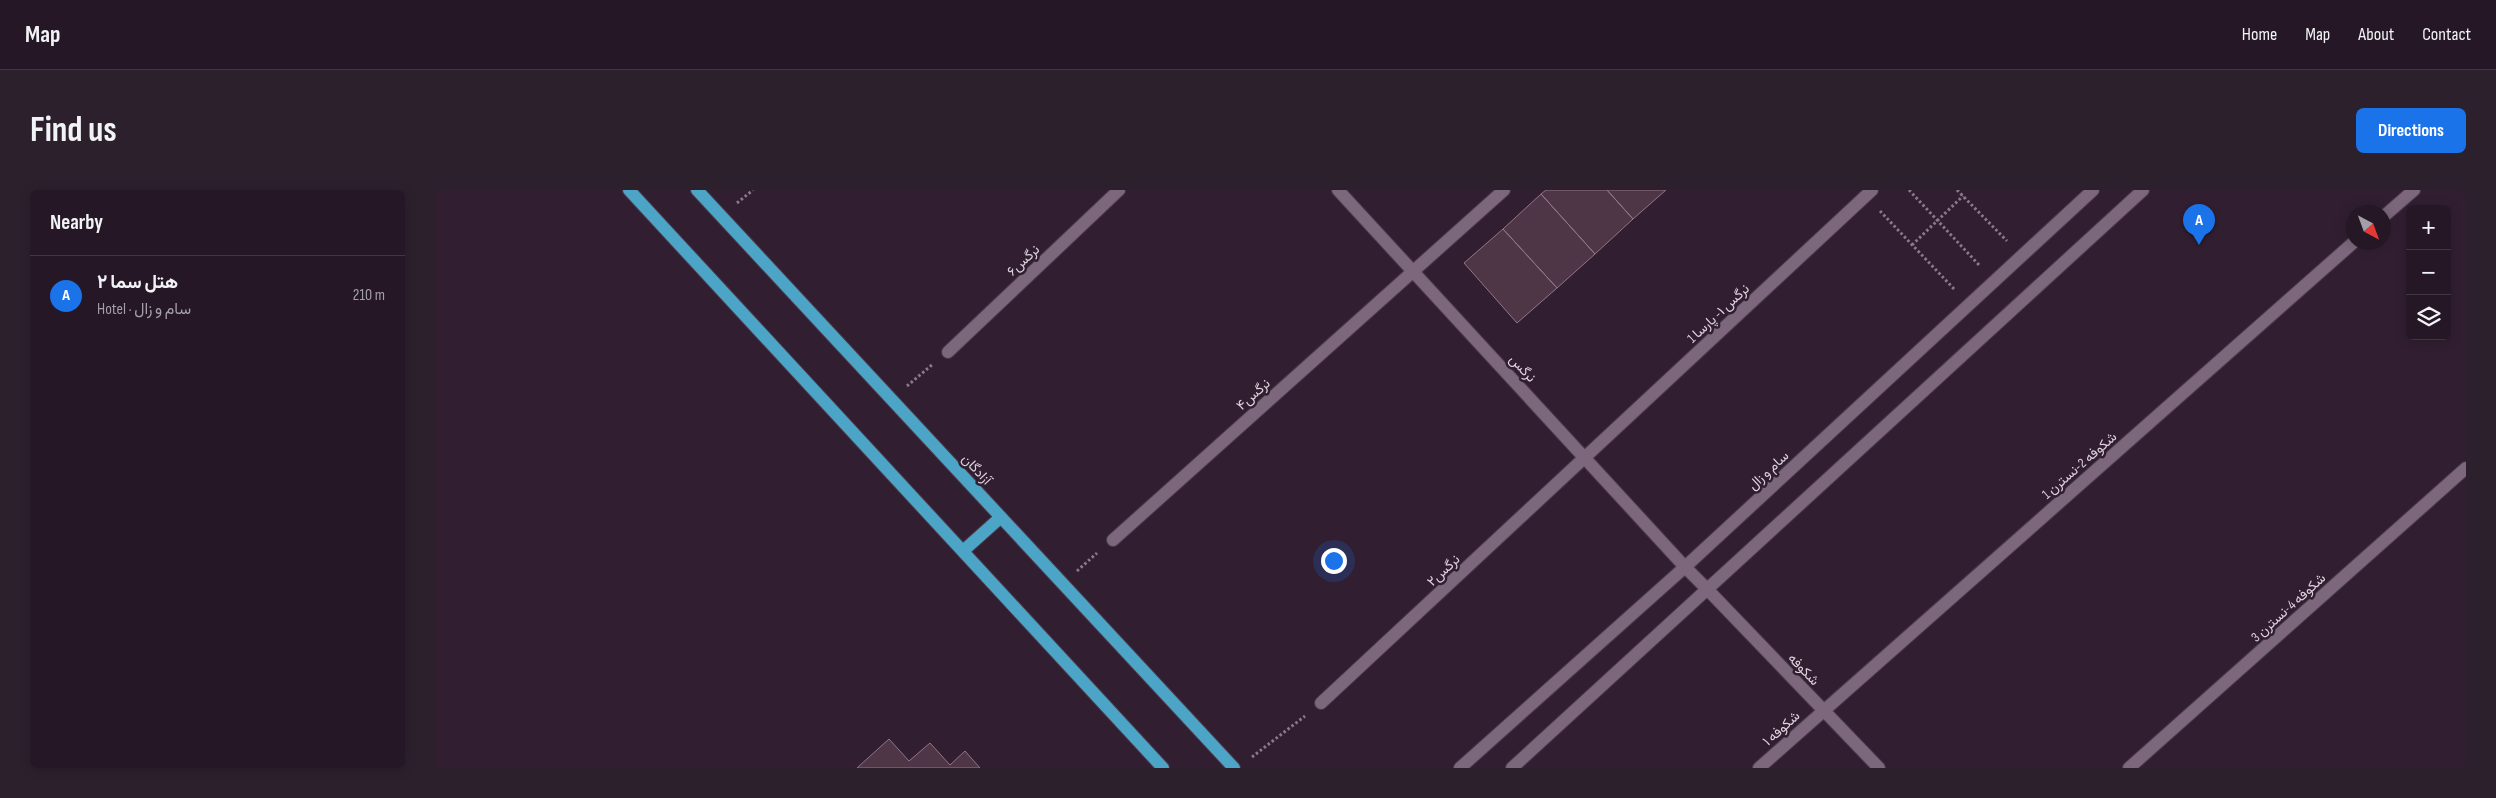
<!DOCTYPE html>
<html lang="en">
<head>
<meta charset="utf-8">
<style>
	:root { --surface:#251725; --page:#2d202d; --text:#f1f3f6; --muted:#a39fa7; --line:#423642; --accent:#1a73e8 }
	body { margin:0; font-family:"Sofia Sans Condensed",Vazirmatn,sans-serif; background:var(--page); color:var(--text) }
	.controls { position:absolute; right:15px; top:15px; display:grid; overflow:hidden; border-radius:8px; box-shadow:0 2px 12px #0003 }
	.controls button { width:45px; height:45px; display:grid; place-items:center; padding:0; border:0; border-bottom:1px solid var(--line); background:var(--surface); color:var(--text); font:25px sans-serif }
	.compass { position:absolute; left:1911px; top:15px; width:45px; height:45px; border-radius:50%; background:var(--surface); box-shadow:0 2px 12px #0003; rotate:139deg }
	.you { position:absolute; left:898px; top:370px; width:18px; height:18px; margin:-12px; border:4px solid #fff; border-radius:50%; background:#1a73e8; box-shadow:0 0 0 8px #1a73e833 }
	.badge { display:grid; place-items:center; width:32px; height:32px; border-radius:50%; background:var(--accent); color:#fff; font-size:16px; font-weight:700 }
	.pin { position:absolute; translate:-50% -41px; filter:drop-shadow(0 1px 2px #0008) }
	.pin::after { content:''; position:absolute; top:26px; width:18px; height:15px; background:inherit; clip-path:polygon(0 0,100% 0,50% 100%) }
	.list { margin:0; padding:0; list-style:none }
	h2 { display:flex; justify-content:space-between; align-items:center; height:65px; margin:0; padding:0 20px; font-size:21px }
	h2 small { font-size:16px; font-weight:400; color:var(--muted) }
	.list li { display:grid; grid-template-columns:32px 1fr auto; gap:15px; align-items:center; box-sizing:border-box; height:80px; padding:0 20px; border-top:1px solid var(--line) }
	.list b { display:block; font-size:19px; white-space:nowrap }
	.list p { margin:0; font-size:16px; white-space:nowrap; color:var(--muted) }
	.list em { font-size:16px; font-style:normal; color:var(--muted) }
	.icon { flex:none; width:28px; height:28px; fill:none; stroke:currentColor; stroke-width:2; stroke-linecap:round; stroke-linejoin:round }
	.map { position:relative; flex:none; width:2031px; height:578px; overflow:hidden; border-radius:8px }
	header { display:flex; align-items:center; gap:30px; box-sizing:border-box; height:70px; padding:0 25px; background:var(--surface); border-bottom:1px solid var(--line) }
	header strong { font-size:24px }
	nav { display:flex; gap:28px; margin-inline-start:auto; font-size:18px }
	.intro { display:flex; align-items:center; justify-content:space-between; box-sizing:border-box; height:120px; padding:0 30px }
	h1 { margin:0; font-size:35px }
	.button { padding:12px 22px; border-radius:8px; background:var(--accent); color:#fff; font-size:18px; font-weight:700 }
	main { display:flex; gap:30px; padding:0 30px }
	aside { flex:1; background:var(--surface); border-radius:8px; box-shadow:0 2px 12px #0003 }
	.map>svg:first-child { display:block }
	.building { fill:#4f3646; stroke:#927687 }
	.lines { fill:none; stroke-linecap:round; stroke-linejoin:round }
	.minor-casing { stroke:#4c3c4c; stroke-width:14 }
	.tertiary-casing { stroke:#4c3c4c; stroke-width:14 }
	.primary-casing { stroke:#4c3c4c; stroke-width:14 }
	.path { stroke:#897a89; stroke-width:3; stroke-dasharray:2.5 2.5; stroke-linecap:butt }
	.minor { stroke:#7d677c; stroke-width:12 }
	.tertiary { stroke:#7d677c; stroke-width:12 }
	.primary { stroke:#4ca4c7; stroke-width:12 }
	.labels { text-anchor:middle; stroke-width:5; stroke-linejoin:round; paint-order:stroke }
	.street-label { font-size:14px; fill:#ddd1dd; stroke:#311f31 }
</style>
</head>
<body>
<header>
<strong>Map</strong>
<nav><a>Home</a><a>Map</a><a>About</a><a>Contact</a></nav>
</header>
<div class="intro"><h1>Find us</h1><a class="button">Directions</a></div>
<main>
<aside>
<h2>Nearby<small></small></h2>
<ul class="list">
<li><span class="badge">A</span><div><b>هتل سما ۲</b><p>Hotel · سام و زال</p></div><em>210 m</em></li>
</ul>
</aside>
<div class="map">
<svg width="2031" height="578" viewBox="0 0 2031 578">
	<rect width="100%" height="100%" fill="#311f31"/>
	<path class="building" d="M1111,0H1172L1198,29L1160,64L1106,4Z
		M1172,0H1231L1198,29Z
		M1106,4L1160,64L1122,98L1068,39Z
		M1068,39L1122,98L1082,133L1029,73Z
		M454,549L474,571L495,553L515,575L530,561L545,578H422Z"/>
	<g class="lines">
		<g class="minor-casing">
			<path id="minor" d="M903,0L1250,377
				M1948,27L1979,0
				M513,162L684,0
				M678,350L1069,0
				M1273,400L1444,578
				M886,513L1437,0
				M1324,578L1919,52
				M1694,578L2031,278"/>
		</g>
		<g class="tertiary-casing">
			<path id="tertiary" d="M1250,377L1273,400
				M1025,578L1250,377L1658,0
				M1077,578L1708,0"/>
		</g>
		<g class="primary-casing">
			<path id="primary" d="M194,0L728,578
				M262,0L799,578
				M528,361L566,327"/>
		</g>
		<path class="path" d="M1474,0L1545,76
			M1522,0L1572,51
			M302,13L318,0
			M1445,21L1520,100
			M1477,55L1528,6
			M472,196L498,174
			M642,381L662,363
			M817,567L870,526"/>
		<use href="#minor" class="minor"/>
		<use href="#tertiary" class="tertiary"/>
		<use href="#primary" class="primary"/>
	</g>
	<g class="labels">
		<g class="street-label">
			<text transform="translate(588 70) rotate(-43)" y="5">نرگس۶</text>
			<text transform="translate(1283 123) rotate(-43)" y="5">نرگس ۱- پارسا 1</text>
			<text transform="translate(1088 178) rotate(47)" y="5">نرگس</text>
			<text transform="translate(818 204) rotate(-42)" y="5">نرگس۴</text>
			<text transform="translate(1644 275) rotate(-41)" y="5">شکوفه 2-نسترن 1</text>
			<text transform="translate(542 279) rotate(47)" y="5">آزادگان</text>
			<text transform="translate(1333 280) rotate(-43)" y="5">سام و زال</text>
			<text transform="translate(1008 380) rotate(-43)" y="5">نرگس۲</text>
			<text transform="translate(1853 417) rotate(-42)" y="5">شکوفه 4-نسترن 3</text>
			<text transform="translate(1369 479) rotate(46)" y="5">شکوفه</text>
			<text transform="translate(1346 538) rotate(-42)" y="5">شکوفه ۱</text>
		</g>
	</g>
</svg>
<div class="controls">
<button>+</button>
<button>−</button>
<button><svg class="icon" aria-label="layers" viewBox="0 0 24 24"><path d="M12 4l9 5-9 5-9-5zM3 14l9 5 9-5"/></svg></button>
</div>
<svg class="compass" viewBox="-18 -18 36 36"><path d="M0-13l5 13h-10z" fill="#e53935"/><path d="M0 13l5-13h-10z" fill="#a39fa7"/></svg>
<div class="you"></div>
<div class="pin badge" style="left:1764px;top:55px">A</div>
</div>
</main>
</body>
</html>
